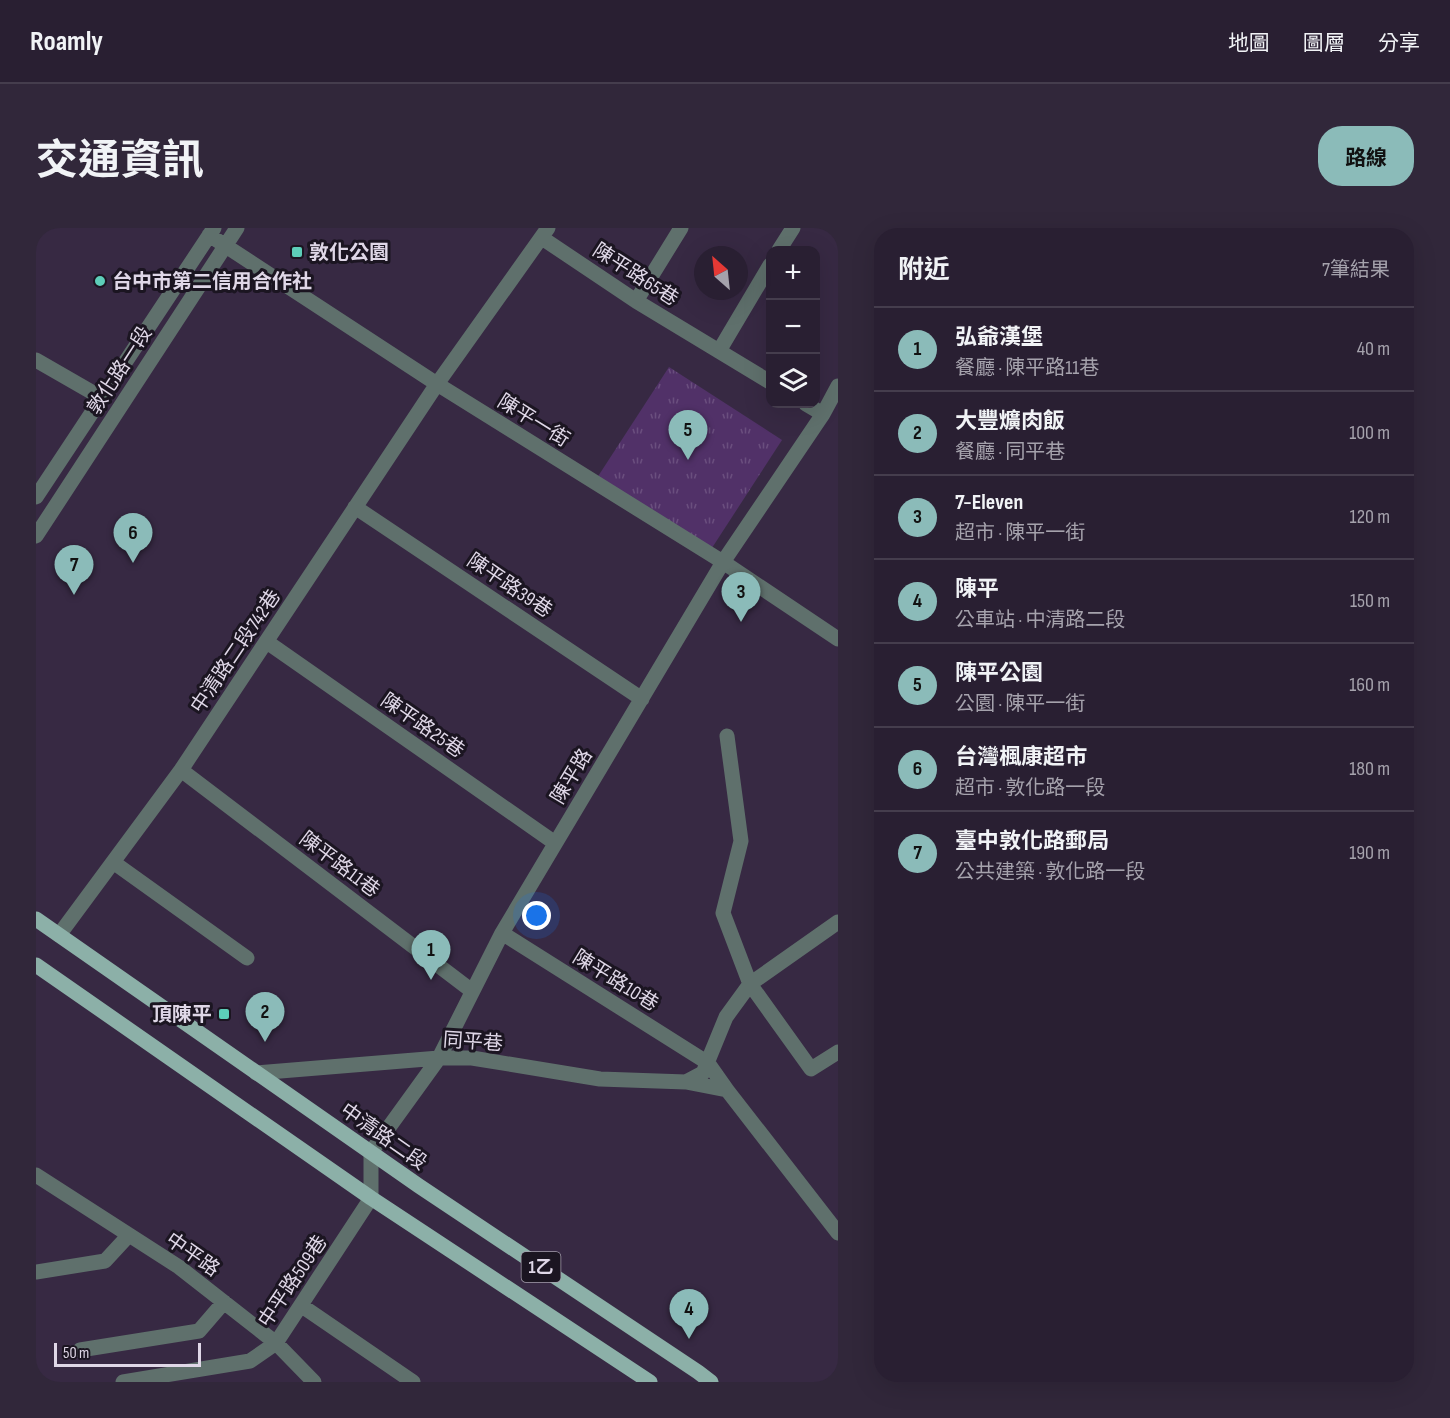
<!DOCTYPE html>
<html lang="zh-TW">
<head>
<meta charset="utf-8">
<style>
	:root { --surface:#291f32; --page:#31273a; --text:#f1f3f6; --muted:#a5a2ac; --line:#453d4d; --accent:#8bbbb9 }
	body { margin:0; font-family:"Sofia Sans Condensed","Noto Sans TC",sans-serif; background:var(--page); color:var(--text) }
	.controls { position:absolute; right:18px; top:18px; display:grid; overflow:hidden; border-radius:12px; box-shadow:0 6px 24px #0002 }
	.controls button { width:54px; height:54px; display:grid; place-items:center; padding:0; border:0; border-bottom:2px solid var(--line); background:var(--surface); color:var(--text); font:30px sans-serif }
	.compass { position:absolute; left:658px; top:18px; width:54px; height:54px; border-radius:50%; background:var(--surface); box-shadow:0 6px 24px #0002; rotate:333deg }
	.scale { position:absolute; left:18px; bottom:15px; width:147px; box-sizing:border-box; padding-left:6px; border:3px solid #dfd7e7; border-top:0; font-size:16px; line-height:21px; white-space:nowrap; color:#dfd7e7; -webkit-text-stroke:4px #1b1521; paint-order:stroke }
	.you { position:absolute; left:501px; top:688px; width:21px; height:21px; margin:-15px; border:4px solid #fff; border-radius:50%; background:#1a73e8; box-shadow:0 0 0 9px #1a73e833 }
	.badge { display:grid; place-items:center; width:39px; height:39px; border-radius:50%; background:var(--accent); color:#111; font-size:20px; font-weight:700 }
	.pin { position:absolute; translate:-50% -50px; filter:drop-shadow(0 2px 3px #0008) }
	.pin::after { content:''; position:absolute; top:32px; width:21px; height:18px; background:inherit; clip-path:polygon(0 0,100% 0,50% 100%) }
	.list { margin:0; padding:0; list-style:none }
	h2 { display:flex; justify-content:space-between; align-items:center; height:78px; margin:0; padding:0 24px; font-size:26px }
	h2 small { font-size:20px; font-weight:400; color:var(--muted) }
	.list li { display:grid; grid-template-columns:39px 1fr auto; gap:18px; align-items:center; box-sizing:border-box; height:84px; padding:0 24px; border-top:2px solid var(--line) }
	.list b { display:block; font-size:22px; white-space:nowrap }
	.list p { margin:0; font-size:20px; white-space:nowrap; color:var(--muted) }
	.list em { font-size:20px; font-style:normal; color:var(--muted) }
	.icon { flex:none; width:33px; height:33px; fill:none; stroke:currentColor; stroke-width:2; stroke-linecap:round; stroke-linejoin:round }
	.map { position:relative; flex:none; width:802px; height:1154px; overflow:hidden; border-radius:24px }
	header { display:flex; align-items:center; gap:36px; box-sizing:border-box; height:84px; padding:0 30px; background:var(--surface); border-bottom:2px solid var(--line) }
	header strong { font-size:28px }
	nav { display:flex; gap:33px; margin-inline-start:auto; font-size:21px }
	.intro { display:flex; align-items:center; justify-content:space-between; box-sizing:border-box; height:144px; padding:0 36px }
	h1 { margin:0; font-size:42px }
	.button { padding:15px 27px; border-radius:24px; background:var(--accent); color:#111; font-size:21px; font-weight:700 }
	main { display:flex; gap:36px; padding:0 36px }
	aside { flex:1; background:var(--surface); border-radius:24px; box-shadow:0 6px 24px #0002 }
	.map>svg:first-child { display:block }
	.park { fill:url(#park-tufts) }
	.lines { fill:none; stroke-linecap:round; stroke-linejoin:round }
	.minor { stroke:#5f706c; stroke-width:15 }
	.major { stroke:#8cb0a8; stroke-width:15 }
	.poi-dot { fill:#5dceb9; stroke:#1b1521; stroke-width:2 }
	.labels { text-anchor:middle; stroke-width:6; stroke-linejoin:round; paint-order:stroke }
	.shield { fill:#1b1521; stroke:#a49dac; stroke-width:1.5 }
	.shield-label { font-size:18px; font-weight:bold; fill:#dfd7e7 }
	.poi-label { font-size:20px; font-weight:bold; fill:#dfd7e7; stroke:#1b1521; text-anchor:start }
	.street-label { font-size:20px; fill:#dfd7e7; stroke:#1b1521 }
</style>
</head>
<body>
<header>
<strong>Roamly</strong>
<nav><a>地圖</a><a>圖層</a><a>分享</a></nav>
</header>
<div class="intro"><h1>交通資訊</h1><a class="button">路線</a></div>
<main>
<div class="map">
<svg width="802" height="1154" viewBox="0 0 802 1154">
	<defs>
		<pattern id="park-tufts" width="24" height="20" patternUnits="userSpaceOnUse" patternTransform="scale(1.5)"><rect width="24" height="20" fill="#513168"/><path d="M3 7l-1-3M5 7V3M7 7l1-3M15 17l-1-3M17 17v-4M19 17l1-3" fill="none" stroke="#6a4e7e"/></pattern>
	</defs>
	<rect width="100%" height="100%" fill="#372943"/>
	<path class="park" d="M633,139L746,212L672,326L559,253Z"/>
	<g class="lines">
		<path class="minor" d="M173,7L401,156L687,334L802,411
			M506,10L600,73L734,154
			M743,22L757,0
			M600,73L645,0
			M683,123L734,37
			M0,132L66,170
			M770,176L787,186
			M0,269L178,0
			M319,279L606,471
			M0,308L201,0
			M231,414L519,615
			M145,542L436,763
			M77,634L211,730
			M802,694L714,756L775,841L802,824
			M466,705L672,835L691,862L802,1005
			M23,707L145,542L401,156L512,0
			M220,845L403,830H436L564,851L650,854L667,845L690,789L714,756L687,685L705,613L691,508
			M650,854L691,862
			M0,947L143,1039L240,1115L278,1154
			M0,1044L69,1033L93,1007
			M266,1078L377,1154
			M44,1122L163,1103L188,1074
			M87,1154L214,1133L240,1115L335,970V924L403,830L466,705L687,334L787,186L802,158"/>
		<path class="major" d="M0,691L383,958L662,1144L675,1154
			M0,737L335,970L614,1154"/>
	</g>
	<g class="poi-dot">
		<rect x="255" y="18" width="12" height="12" rx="3"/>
		<circle cx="64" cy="53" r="6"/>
		<rect x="182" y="780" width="12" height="12" rx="3"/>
	</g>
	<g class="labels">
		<rect class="shield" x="485.5" y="1024" width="39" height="30" rx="4.5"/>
		<g class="shield-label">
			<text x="505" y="1045">1乙</text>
		</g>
		<g class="poi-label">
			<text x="273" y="31">敦化公園</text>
			<text x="76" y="60">台中市第二信用合作社</text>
			<text x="176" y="793" text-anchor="end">頂陳平</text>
		</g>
		<g class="street-label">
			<text transform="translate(600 46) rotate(33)" y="7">陳平路65巷</text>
			<text transform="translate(83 142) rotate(-57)" y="7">敦化路一段</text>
			<text transform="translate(498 192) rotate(32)" y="7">陳平一街</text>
			<text transform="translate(474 357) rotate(34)" y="7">陳平路39巷</text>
			<text transform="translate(199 423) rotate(-56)" y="7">中清路二段742巷</text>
			<text transform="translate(387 497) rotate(35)" y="7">陳平路25巷</text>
			<text transform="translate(535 548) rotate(-59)" y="7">陳平路</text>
			<text transform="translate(304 636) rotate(37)" y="7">陳平路11巷</text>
			<text transform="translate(580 752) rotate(32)" y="7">陳平路10巷</text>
			<text transform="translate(437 813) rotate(4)" y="7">同平巷</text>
			<text transform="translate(348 908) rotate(35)" y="7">中清路二段</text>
			<text transform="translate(157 1026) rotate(35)" y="7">中平路</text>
			<text transform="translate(256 1053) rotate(-56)" y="7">中平路509巷</text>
		</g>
	</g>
</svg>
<div class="controls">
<button>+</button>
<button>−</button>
<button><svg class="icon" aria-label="layers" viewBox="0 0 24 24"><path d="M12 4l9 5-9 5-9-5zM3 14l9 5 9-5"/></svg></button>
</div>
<svg class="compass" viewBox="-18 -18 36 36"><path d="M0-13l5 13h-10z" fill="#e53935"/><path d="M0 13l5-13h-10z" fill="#a5a2ac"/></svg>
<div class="scale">50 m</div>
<div class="you"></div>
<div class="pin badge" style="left:395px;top:752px">1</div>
<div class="pin badge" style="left:229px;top:814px">2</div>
<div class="pin badge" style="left:705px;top:394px">3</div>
<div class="pin badge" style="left:653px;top:1111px">4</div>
<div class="pin badge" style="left:652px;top:232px">5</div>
<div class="pin badge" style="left:97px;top:335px">6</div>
<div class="pin badge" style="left:38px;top:367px">7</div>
</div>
<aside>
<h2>附近<small>7筆結果</small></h2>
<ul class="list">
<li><span class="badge">1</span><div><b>弘爺漢堡</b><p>餐廳 · 陳平路11巷</p></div><em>40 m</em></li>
<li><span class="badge">2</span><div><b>大豐爌肉飯</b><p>餐廳 · 同平巷</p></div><em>100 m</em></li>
<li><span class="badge">3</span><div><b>7-Eleven</b><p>超市 · 陳平一街</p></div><em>120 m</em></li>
<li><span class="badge">4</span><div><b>陳平</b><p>公車站 · 中清路二段</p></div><em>150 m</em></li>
<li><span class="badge">5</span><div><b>陳平公園</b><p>公園 · 陳平一街</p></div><em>160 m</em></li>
<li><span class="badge">6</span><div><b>台灣楓康超市</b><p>超市 · 敦化路一段</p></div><em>180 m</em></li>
<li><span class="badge">7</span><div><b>臺中敦化路郵局</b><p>公共建築 · 敦化路一段</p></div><em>190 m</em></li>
</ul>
</aside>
</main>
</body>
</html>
